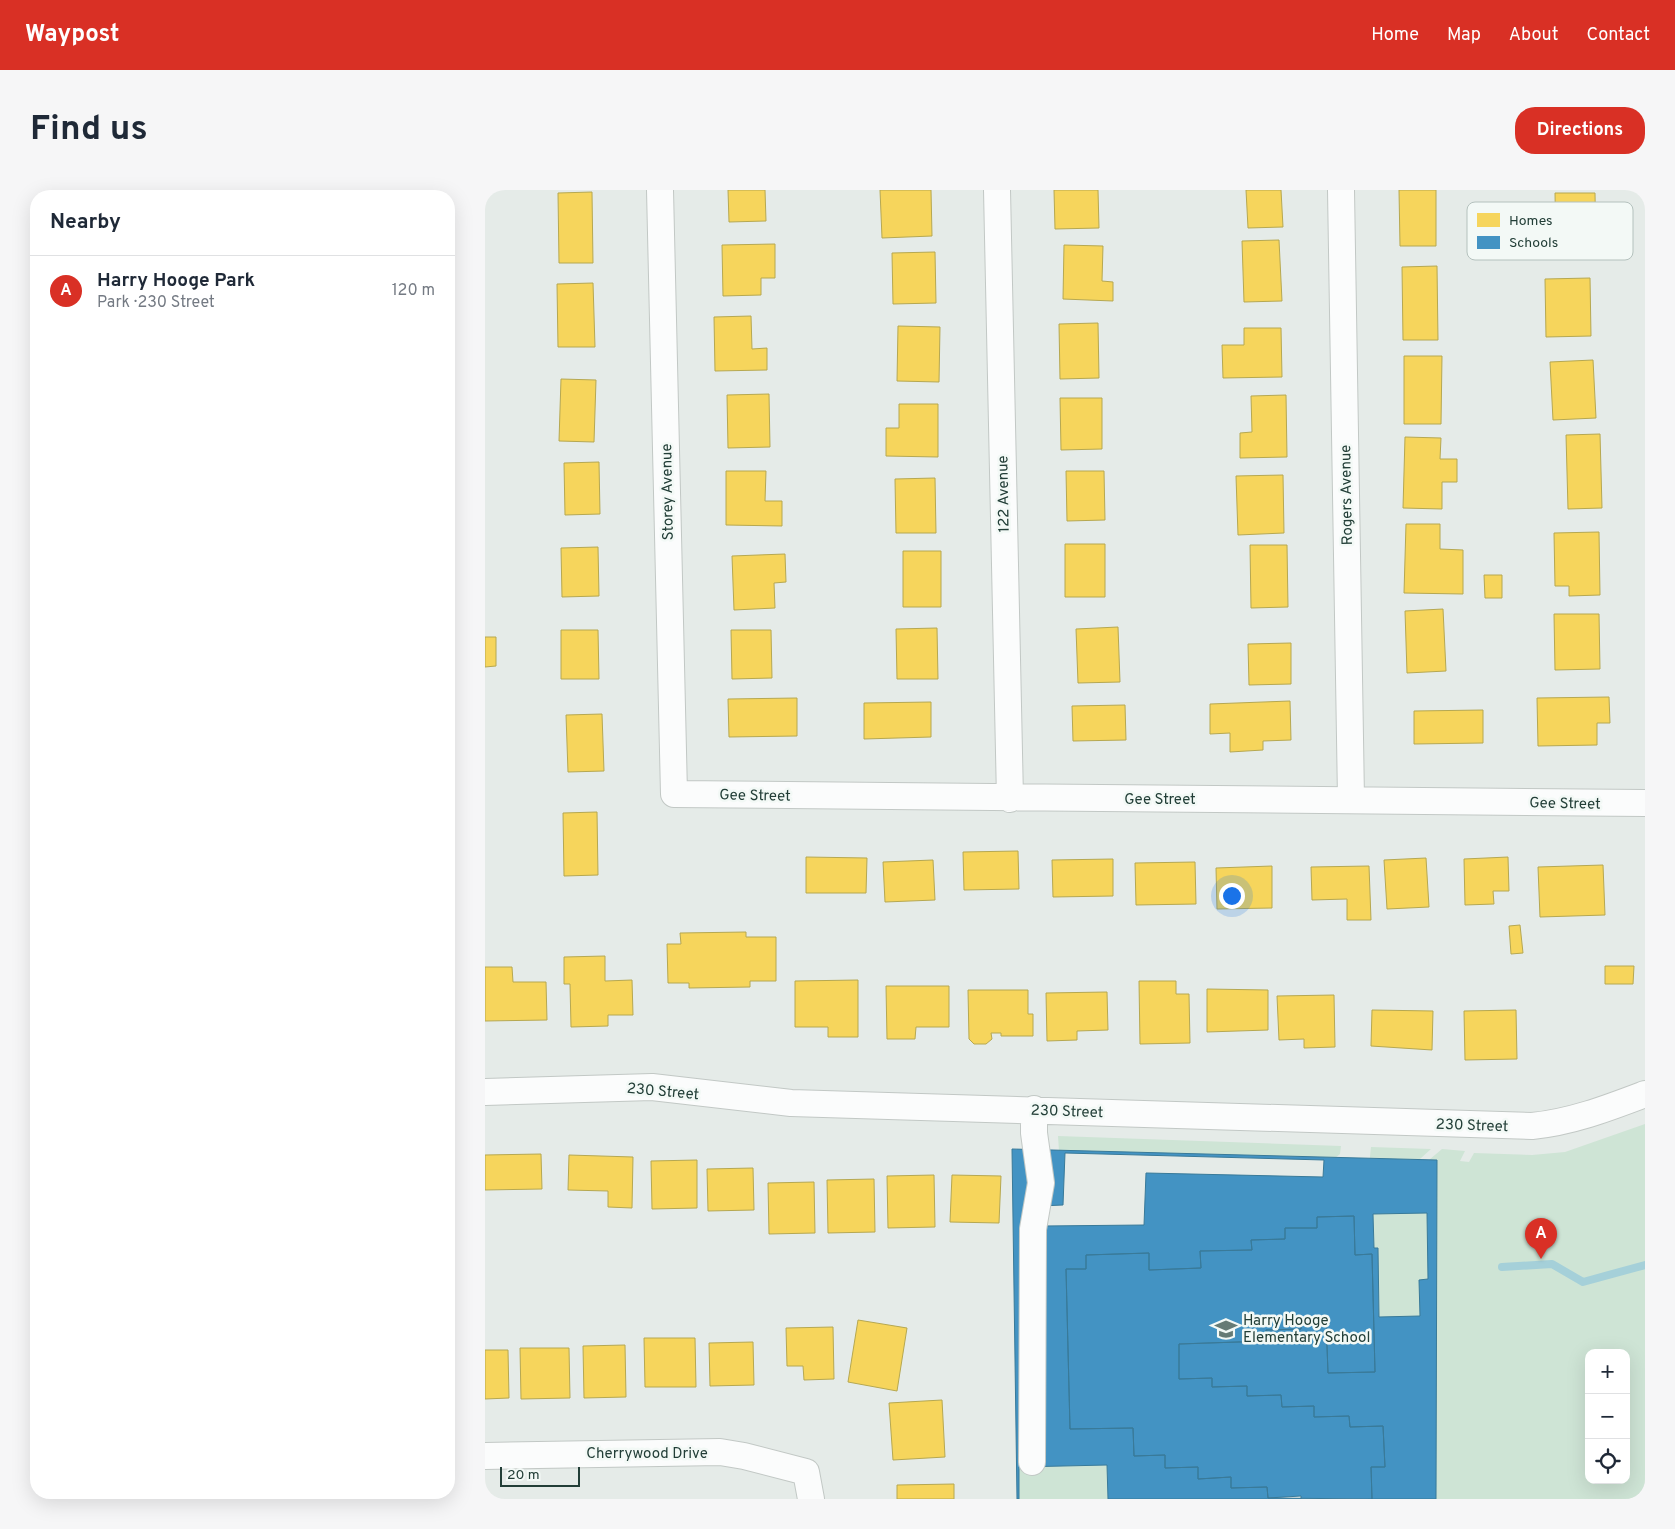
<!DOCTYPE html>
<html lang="en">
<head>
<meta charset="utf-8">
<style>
	:root { --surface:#fff; --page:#f6f6f7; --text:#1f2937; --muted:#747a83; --line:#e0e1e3; --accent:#d93025 }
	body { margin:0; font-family:Overpass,sans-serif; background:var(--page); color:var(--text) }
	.controls { position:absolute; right:15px; bottom:15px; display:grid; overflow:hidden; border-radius:10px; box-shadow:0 5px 20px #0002 }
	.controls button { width:45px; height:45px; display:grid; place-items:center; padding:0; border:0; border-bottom:1px solid var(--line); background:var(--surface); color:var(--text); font:25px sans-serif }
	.scale { position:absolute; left:15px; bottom:12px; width:80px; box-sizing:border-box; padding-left:5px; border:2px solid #223e37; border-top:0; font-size:14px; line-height:18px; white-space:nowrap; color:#223e37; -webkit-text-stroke:4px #f3f9f6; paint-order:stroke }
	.you { position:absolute; left:746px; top:705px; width:18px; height:18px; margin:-12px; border:4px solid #fff; border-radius:50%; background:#1a73e8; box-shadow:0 0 0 8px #1a73e833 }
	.badge { display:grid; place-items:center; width:32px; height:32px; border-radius:50%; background:var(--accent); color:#fff; font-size:16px; font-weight:700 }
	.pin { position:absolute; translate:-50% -41px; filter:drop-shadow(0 1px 2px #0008) }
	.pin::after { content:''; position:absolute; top:26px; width:18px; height:15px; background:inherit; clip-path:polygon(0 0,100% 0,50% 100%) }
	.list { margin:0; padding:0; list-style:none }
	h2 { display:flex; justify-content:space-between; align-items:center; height:65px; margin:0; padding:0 20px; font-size:21px }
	h2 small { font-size:16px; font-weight:400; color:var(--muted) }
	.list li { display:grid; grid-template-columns:32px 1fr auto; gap:15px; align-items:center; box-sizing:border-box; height:70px; padding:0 20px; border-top:1px solid var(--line) }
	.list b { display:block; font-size:19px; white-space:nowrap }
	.list p { margin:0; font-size:16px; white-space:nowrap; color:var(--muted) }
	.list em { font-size:16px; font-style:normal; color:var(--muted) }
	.icon { flex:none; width:28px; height:28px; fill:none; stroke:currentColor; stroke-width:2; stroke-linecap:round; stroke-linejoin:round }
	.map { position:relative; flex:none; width:1160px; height:1309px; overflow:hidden; border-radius:20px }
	header { display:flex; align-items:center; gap:30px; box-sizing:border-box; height:70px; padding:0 25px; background:var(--accent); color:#fff }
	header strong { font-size:24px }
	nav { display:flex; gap:28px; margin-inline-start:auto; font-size:18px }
	.intro { display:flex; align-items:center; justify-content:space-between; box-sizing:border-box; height:120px; padding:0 30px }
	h1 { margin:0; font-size:35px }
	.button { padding:12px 22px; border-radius:20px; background:var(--accent); color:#fff; font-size:18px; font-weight:700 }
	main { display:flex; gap:30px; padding:0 30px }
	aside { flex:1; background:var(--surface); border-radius:20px; box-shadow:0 5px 20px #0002 }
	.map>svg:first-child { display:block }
	.green { fill:#cee4d5; fill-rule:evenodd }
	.homes { fill:#f6d55c; stroke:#b6a851 }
	.schools { fill:#4393c3; stroke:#397a99; fill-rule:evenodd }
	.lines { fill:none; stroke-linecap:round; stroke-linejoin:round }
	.stream { stroke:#a5d0d9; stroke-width:8 }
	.minor-casing { stroke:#c2c8c5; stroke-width:28 }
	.minor { stroke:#fbfcfc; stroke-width:26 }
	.labels { text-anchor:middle; stroke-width:5; stroke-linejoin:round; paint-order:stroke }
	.street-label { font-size:15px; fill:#223e37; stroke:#f3f9f6 }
	.poi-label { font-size:15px; fill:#223e37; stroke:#f3f9f6; text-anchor:start }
	.key { fill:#f3f9f6; stroke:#b4c1bd; stroke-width:1 }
	.key-label { font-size:14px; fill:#223e37 }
</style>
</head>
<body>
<header>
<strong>Waypost</strong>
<nav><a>Home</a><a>Map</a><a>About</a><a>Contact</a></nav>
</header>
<div class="intro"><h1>Find us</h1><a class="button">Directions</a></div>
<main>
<aside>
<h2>Nearby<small></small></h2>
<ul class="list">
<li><span class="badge">A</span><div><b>Harry Hooge Park</b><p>Park · 230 Street</p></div><em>120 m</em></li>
</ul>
</aside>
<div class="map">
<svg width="1160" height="1309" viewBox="0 0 1160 1309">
	<rect width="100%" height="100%" fill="#e5ebe8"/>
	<path class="green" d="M1160,934V1309H926L921,1127H894L893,1058H889L888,1028L880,1015L938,975L957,959L980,961L975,971L984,972L989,963L1047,965L1080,962ZM1104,1163H1141V1290H1104Z
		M573,946L856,956L855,964L849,969L574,961Z
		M886,957L946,959L915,987L884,976Z
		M622,1275L623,1309H534V1277Z"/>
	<path class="homes" d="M243,0H280L281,31L244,32Z
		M395,0H446L447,46L397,48Z
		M569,0H613L614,38L570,39Z
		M761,0H796L798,37L763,38Z
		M914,0H951V56H915Z
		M107,2L108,73H74L73,3Z
		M1070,3H1110L1111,61H1071Z
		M794,50L797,111L759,112L757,51Z
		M290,54V88H276V105L238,106L237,55Z
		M579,55L618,56L617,91L628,92V111L578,109Z
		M450,62L451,113L408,114L407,63Z
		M952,76L953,150H918L917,77Z
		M1105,88L1106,146L1061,147L1060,89Z
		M108,93L110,157H73L72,94Z
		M266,126L267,159L282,158V180L230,181L229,127Z
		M613,133L614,188L575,189L574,134Z
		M413,136L455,137L454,192L412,191Z
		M759,138H796L797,187L738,188L737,155H759Z
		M919,166H957L956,234H919Z
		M1108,170L1111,228L1068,230L1065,172Z
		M76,189L111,190L109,252L74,251Z
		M284,204L285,257L243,258L242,205Z
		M801,205L802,267L755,268V243L767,242L766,206Z
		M575,208H617V259L576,260Z
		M414,214H453V267L401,266V238H414Z
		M1115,244L1117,318L1083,319L1081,245Z
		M920,247L956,248L955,269H972V292H957V319L918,318Z
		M114,272L115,324L80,325L79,273Z
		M241,281H281L280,311H297V336L241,335Z
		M581,281H619L620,330L582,331Z
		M798,285L799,343L753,345L751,286Z
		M450,288L451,343H411L410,289Z
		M921,334H955V359L978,360V404L919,403Z
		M1114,342L1115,405L1084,406V396H1070L1069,343Z
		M580,354H620V407H580Z
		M765,355H802L803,417L766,418Z
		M113,357L114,406L77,407L76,358Z
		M418,361H456V417H418Z
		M300,364L301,392L289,393L290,418L249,420L247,366Z
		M999,385H1017V408H1000Z
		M958,419L961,481L922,483L920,421Z
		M1069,424H1114L1115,479L1070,480Z
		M633,437L635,492L593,493L591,439Z
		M452,438L453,489H412L411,439Z
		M76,440H113L114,489H76Z
		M246,440H286L287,488L247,489Z
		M0,447H11V476L0,477Z
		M806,453V494L764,495L763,454Z
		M1124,507L1125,533H1112V555L1053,556L1052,508Z
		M312,508V546L244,547L243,509Z
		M805,511L806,550L778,551V560L745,562V543L725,544V514Z
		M446,512V547L379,549V513Z
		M640,515L641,550L588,551L587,516Z
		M998,520V553L929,554V521Z
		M117,524L119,581L83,582L81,525Z
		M112,622L113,685L79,686L78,623Z
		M533,661L534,699L479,700L478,662Z
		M321,667L382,668L381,703H321Z
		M1023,667L1024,701H1008L1009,714L980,715L979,669Z
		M941,668L944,717L902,719L899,670Z
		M628,669V706L568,707L567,670Z
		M448,670L450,710L400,712L398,672Z
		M710,672L711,714L651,715L650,673Z
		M1118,675L1120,725L1055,727L1053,677Z
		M787,676V718L732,719L731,678Z
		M884,676L886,730H862V709L827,710L826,677Z
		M1035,735L1038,763L1026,764L1024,736Z
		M261,742V747H291V791H265V797L204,798V793H183L182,754H196L195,743Z
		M120,766V791L147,790L148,825H123V836L86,837L85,794H79V767Z
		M1120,776H1149L1148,794H1120Z
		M0,777H27L28,792H61L62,830L0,831Z
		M373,790V847H343V837H310V791Z
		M654,791H691V804H704L705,853L655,854Z
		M401,796H464V837H431L430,849H402Z
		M722,799L783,800V840L722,842Z
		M483,800H543V824H548V846H516V843H506L507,849L501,854H489L484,849Z
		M622,802L623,840L592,841V850L562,851L561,803Z
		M849,805L850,857L819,858V849L794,850L792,806Z
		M887,820L948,821L947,860L886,856Z
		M1031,820L1032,869L980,870L979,821Z
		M56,964L57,999L0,1000V965Z
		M84,965L148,967L147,1018L123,1017V1001L83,1000Z
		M212,970V1018L167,1019L166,971Z
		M268,978L269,1020L223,1021L222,979Z
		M449,985L450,1037L403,1038L402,986Z
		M467,985L516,986L514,1033L465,1032Z
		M389,989L390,1042L343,1043L342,990Z
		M329,992L330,1043L284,1044L283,993Z
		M373,1130L422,1138L412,1201L363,1192Z
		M348,1137L349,1189L319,1190L318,1176H302L301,1138Z
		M159,1148H210L211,1197H160Z
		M268,1152L269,1195L225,1196L224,1153Z
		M140,1155L141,1207L99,1208L98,1156Z
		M35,1158H84L85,1208L36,1209Z
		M0,1160H23L24,1208L0,1209Z
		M457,1210L460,1267L408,1270L404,1213Z
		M469,1294V1309H412V1295Z"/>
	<path class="schools" d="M527,959L952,970L951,1309H887L886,1277H900L898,1236L865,1237L864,1226L829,1227V1216L797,1217L796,1205L762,1206V1196L727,1197V1188L694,1189V1154L782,1151L781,1140L816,1139L815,1129H841L843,1183L890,1182L887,1064L870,1065L869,1026L832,1027V1038H800V1049L766,1050L767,1060L715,1061L716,1078L664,1080V1063L601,1065V1079H581L585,1239L648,1238L649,1266L680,1265V1278L713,1277V1289L746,1287V1298L782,1297L783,1308L816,1306V1309H623L622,1275L534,1277V1309H532ZM580,963L839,970L838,987L661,983L659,1035L559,1036L555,1016L578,1015ZM942,1023L943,1089L934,1090L935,1126L894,1127L893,1058H889L888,1024Z
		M869,1026L870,1065L887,1064L890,1182L843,1183L841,1129H815L816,1139L781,1140L782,1151L694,1154V1189L727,1188V1197L762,1196V1206L796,1205L797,1217L829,1216V1227L864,1226L865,1237L898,1236L900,1277H886L887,1309L783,1308L782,1297L746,1298V1287L713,1289V1277L680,1278V1265L649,1266L648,1238L585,1239L581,1079H601V1065L664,1063V1080L716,1078L715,1061L767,1060L766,1050L800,1049V1038H832V1027Z"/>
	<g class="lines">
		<path class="stream" d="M1017,1077L1067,1074L1098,1092L1160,1075"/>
		<g class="minor-casing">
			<path id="minor" d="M175,0L189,604L1160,613
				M512,0L525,609
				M856,0L866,609
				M0,902L167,897L306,913L1047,936C1087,932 1123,918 1160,904
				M0,1266L235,1262L259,1266L321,1282L326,1309
				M547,1272L548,1039L556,993L549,943V919"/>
		</g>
		<use href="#minor" class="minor"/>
	</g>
	<defs>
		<g id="school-bare" transform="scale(1.725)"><path d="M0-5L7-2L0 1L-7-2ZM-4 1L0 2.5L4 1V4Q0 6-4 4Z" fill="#667b75" stroke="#f3f9f6" stroke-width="2.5" paint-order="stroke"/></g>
	</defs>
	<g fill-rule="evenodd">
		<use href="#school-bare" x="741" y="1139"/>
	</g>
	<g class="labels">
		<g class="street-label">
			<text transform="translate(182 302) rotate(-91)" y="5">Storey Avenue</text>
			<text transform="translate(518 304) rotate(-91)" y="5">122 Avenue</text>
			<text transform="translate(861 305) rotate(-91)" y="5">Rogers Avenue</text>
			<text transform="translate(270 605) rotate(1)" y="5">Gee Street</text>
			<text x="675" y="614">Gee Street</text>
			<text transform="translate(1080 613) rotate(1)" y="5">Gee Street</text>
			<text transform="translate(178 901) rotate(5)" y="5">230 Street</text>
			<text transform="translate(582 921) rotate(2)" y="5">230 Street</text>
			<text transform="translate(987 935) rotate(2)" y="5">230 Street</text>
			<text x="162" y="1268">Cherrywood Drive</text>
		</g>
		<g class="poi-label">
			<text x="758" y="1135">Harry Hooge<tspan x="758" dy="17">Elementary School</tspan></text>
		</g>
	</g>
	<rect x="982" y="12" width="166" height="58" rx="8" class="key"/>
	<rect x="992" y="23" width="23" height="14" fill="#f6d55c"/>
	<rect x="992" y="46" width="23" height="13" fill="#4393c3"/>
	<g class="key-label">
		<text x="1024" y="35">Homes</text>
		<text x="1024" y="57">Schools</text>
	</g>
</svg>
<div class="controls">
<button>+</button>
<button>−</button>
<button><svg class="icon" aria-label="locate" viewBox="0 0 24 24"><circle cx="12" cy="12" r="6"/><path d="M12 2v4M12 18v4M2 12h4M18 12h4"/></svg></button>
</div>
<div class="scale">20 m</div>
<div class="you"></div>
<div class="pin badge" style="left:1056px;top:1069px">A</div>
</div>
</main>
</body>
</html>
